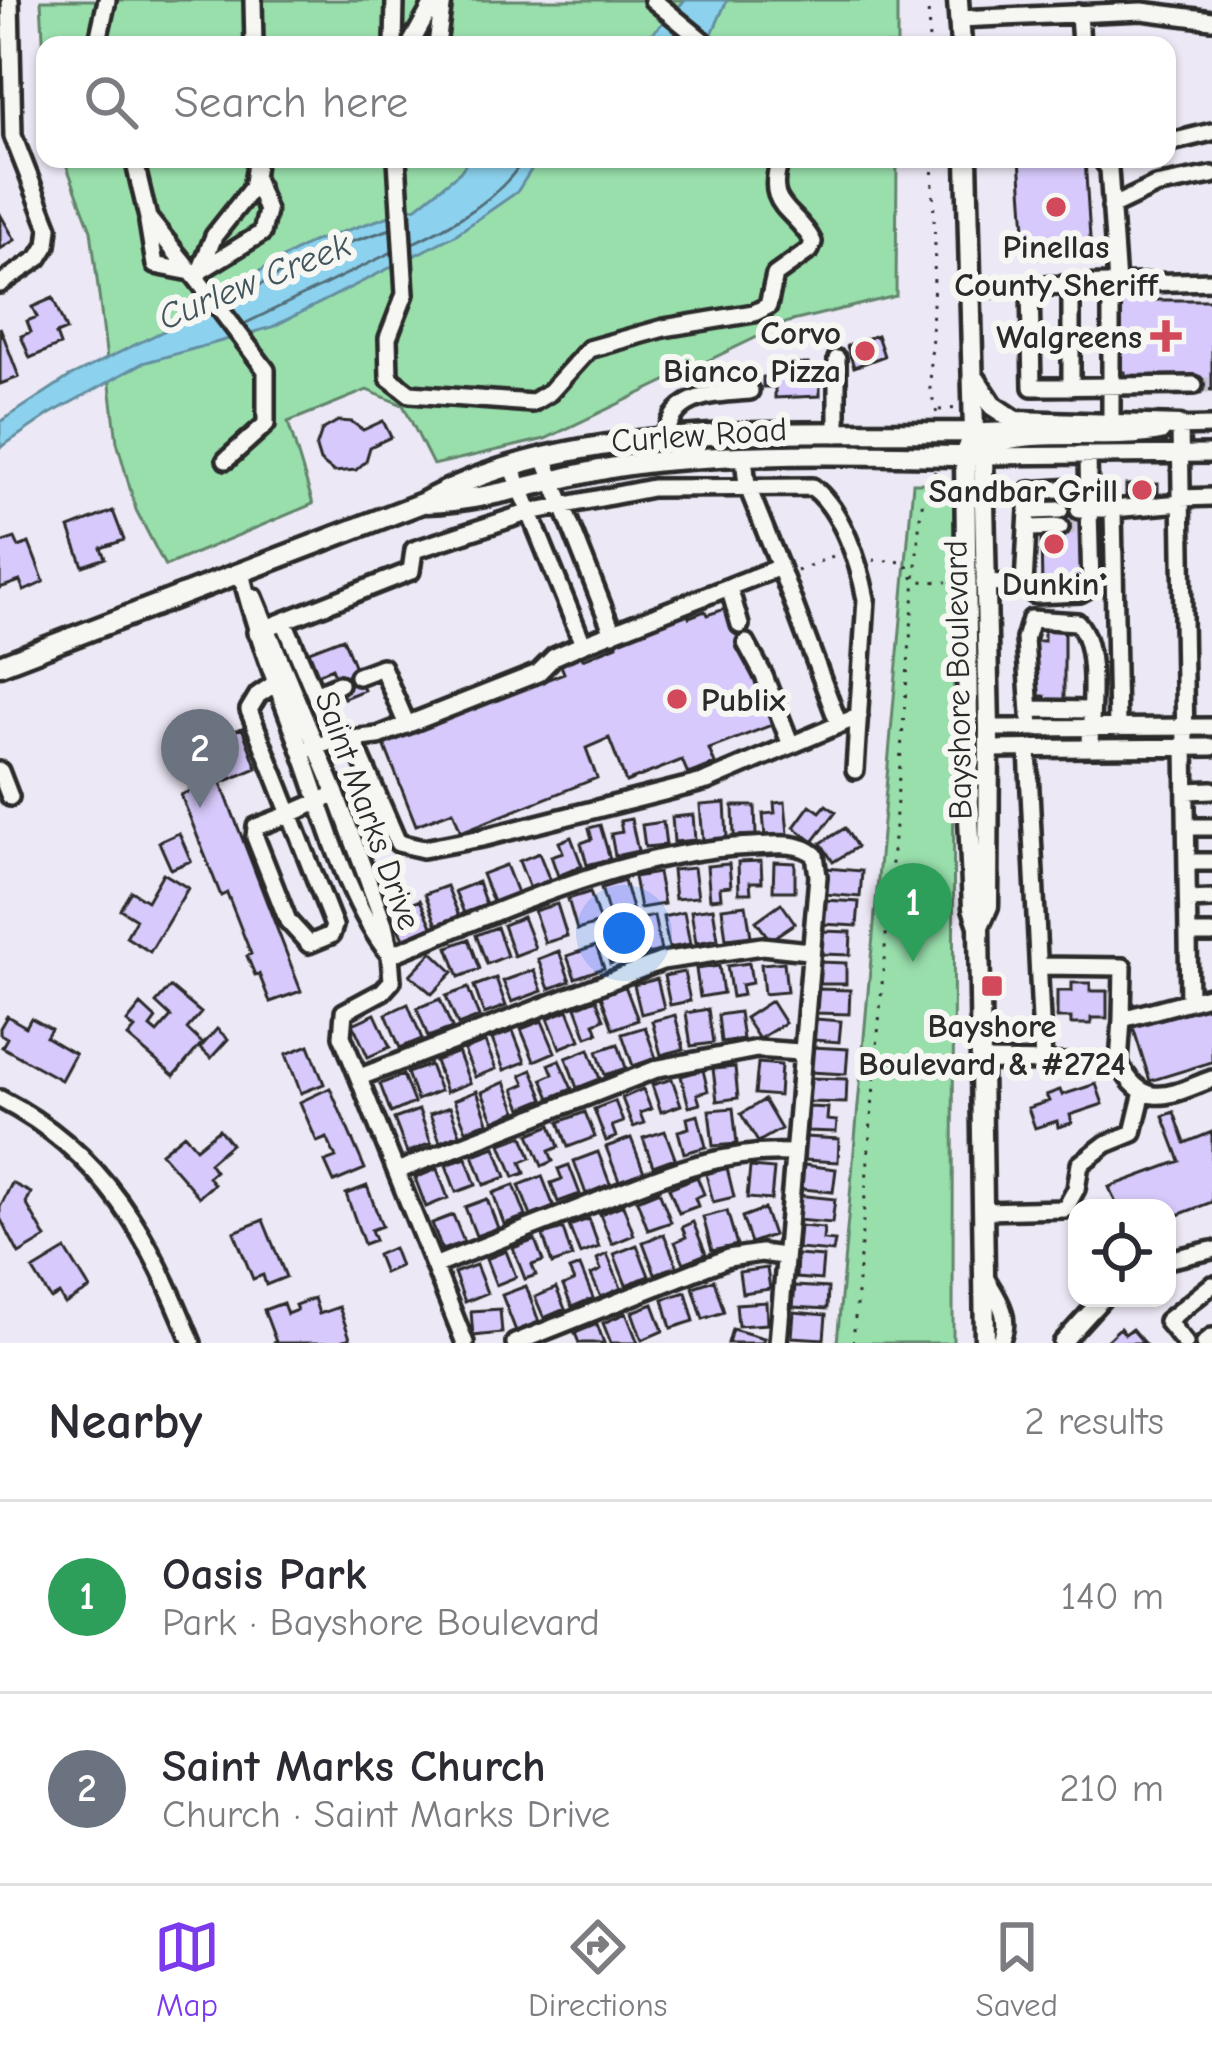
<!DOCTYPE html>
<html lang="en">
<head>
<meta charset="utf-8">
<style>
	:root { --surface:#fff; --page:#f2f2f3; --text:#2b2b33; --muted:#7c7c81; --line:#e1e1e2; --accent:#7c3aed }
	body { margin:0; font-family:"Comic Neue",sans-serif; background:var(--page); color:var(--text) }
	.controls { position:absolute; right:36px; bottom:36px; display:grid; overflow:hidden; border-radius:24px; box-shadow:0 3px 9px #0004 }
	.controls button { width:108px; height:108px; display:grid; place-items:center; padding:0; border:0; border-bottom:3px solid var(--line); background:var(--surface); color:var(--text); font:60px sans-serif }
	.you { position:absolute; left:624px; top:933px; width:42px; height:42px; margin:-30px; border:9px solid #fff; border-radius:50%; background:#1a73e8; box-shadow:0 0 0 18px #1a73e833 }
	.badge { display:grid; place-items:center; width:78px; height:78px; border-radius:50%; background:var(--accent); color:#fff; font-size:39px; font-weight:700 }
	.pin { position:absolute; translate:-50% -99px; filter:drop-shadow(0 3px 6px #0008) }
	.pin::after { content:''; position:absolute; top:63px; width:42px; height:36px; background:inherit; clip-path:polygon(0 0,100% 0,50% 100%) }
	.list { margin:0; padding:0; list-style:none }
	h2 { display:flex; justify-content:space-between; align-items:center; height:156px; margin:0; padding:0 48px; font-size:51px }
	h2 small { font-size:39px; font-weight:400; color:var(--muted) }
	.list li { display:grid; grid-template-columns:78px 1fr auto; gap:36px; align-items:center; box-sizing:border-box; height:192px; padding:0 48px; border-top:3px solid var(--line) }
	.list b { display:block; font-size:45px; white-space:nowrap }
	.list p { margin:0; font-size:39px; white-space:nowrap; color:var(--muted) }
	.list em { font-size:39px; font-style:normal; color:var(--muted) }
	.icon { flex:none; width:66px; height:66px; fill:none; stroke:currentColor; stroke-width:2; stroke-linecap:round; stroke-linejoin:round }
	.map { position:relative; flex:none; width:1212px; height:1343px; overflow:hidden }
	.search { position:absolute; background:var(--surface); box-shadow:0 3px 9px #0004; left:36px; right:36px; top:36px; height:132px; display:flex; align-items:center; gap:30px; box-sizing:border-box; padding:0 42px; border-radius:24px; color:var(--muted); font-size:45px }
	.sheet { height:540px; background:var(--surface) }
	nav { display:flex; justify-content:space-around; align-items:center; box-sizing:border-box; height:168px; border-top:3px solid var(--line); background:var(--surface); font-size:33px; color:var(--muted) }
	nav a { display:grid; justify-items:center; gap:6px }
	nav .on { color:var(--accent) }
	.map>svg:first-child { display:block }
	.green { fill:#99dfac; stroke:#62856c; stroke-width:3 }
	.water { fill:#8cd2ee; stroke:#658fa0; stroke-width:3 }
	.lines { fill:none; stroke-linecap:round; stroke-linejoin:round }
	.shore { stroke:#526e79; stroke-width:3 }
	.building { fill:#d7c9fb; stroke:#2b2b2b; stroke-width:3 }
	.minor-tunnel { stroke:#c6c2cd; stroke-width:15; stroke-dasharray:15 8; stroke-linecap:butt }
	.minor-casing { stroke:#2b2b2b; stroke-width:24 }
	.major-casing { stroke:#2b2b2b; stroke-width:27 }
	.path { stroke:#2b2b2b; stroke-width:3; stroke-dasharray:3 9; stroke-linecap:butt }
	.minor { stroke:#f6f6f2; stroke-width:15 }
	.major { stroke:#f6f6f2; stroke-width:18 }
	.poi-dot { fill:#d1495b; stroke:#f6f6f2; stroke-width:4.5 }
	.labels { text-anchor:middle; stroke-width:12; stroke-linejoin:round; paint-order:stroke }
	.poi-label { font-size:33px; font-weight:bold; fill:#2b2b2b; stroke:#f6f6f2 }
	.street-label { font-size:33px; fill:#2b2b2b; stroke:#f6f6f2 }
	.water-label { font-size:36px; font-style:italic; fill:#43555c; stroke:#f6f6f2 }
</style>
</head>
<body>
<div class="map">
<svg width="1212" height="1343" viewBox="0 0 1212 1343">
	<rect width="100%" height="100%" fill="#ede8f5"/>
	<filter id="ink" filterUnits="userSpaceOnUse"><feTurbulence type="fractalNoise" baseFrequency=".00833" numOctaves="2"/><feDisplacementMap in="SourceGraphic" scale="24" xChannelSelector="R" yChannelSelector="G"/><feConvolveMatrix kernelMatrix="1 2 1 2 8 2 1 2 1" color-interpolation-filters="sRGB"/></filter>
	<g filter="url(#ink)">
		<path class="green" d="M41,0H897V45H45V75Z
			M64,159H897L896,296L788,322L545,439L433,465L403,405L367,390L288,422L313,504L165,566L136,510L117,442L91,230Z
			M913,483H954L953,1343H837Z"/>
		<path class="water" d="M685,0H727L707,45H641Z
			M469,159H538L517,192L455,235L272,327L143,363L50,414L0,448V422L69,377L188,319L229,288L312,242L417,207L460,172Z"/>
		<g class="lines">
			<path class="shore" d="M413,243C455,223 499,199 524,159
				M228,303L317,253L391,229
				M244,324L392,252"/>
		</g>
		<path class="building" d="M1020,159H1085L1091,254L1027,258Z
			M0,214L15,240L0,249Z
			M53,298L66,330L56,334L60,345L30,358L21,336L31,332L27,321L37,317L32,307Z
			M1120,300H1212V390L1126,379L1125,372H1120Z
			M0,327L19,377L0,384Z
			M877,335L884,356L854,367L847,346Z
			M808,364V375L820,374V396L775,398V387H763V377L774,376V365Z
			M338,421L352,422L363,430L383,421L391,437L370,447L366,461L356,470L334,472L320,461L316,448L322,430Z
			M1158,484V495L1126,496V485Z
			M1060,490H1079L1081,588L1042,589L1041,534H1060Z
			M113,511L124,540L101,548L105,558L83,566L69,528Z
			M15,538L19,547L29,543L44,582L24,591L20,581L0,588V543Z
			M725,609L733,627L744,624L750,641L740,645L772,725L709,749L715,764L688,774L682,760L626,782L609,738L586,748L597,778L461,832L453,811L416,825L384,744L564,673L560,663L581,655L583,659L617,645L616,640L687,613L689,617L705,611L707,615Z
			M1044,630H1064V707H1045V696H1035L1034,641H1044Z
			M343,638L364,690L344,698L332,668L318,674L309,651Z
			M242,728L257,768L221,783L301,991L270,1002L259,974L255,975L247,956L251,954L227,893L221,896L181,795L192,790L178,753Z
			M785,802L788,834L765,836L763,814L775,813L774,803Z
			M725,803L727,838L703,840L700,805Z
			M810,805L820,812L826,805L836,812L813,842L794,827Z
			M733,806H755L756,835L734,836Z
			M693,815L695,840L674,842L672,817Z
			M631,819L638,851L615,856L611,834L622,832L620,821Z
			M663,822L666,845L645,847L642,825Z
			M600,825L610,859L587,865L581,843L592,839L589,828Z
			M845,828L857,847L833,862L821,843Z
			M179,833L191,861L171,869L159,842Z
			M571,837L582,866L558,876L551,856L563,852L559,842Z
			M539,853L550,881L530,889L519,861Z
			M761,861L762,882H750L751,893H739L738,862Z
			M774,862L795,863V891H773Z
			M729,864L731,886L720,887L721,898L710,899L707,866Z
			M506,865L517,893L493,902L482,874Z
			M694,868L698,897L675,899L672,870Z
			M826,868L862,871L860,897L824,894Z
			M163,873L188,888L150,952L126,937L136,919L120,909L131,891L147,901Z
			M658,873L664,904L640,908L634,877Z
			M624,881L633,912L610,918L601,888Z
			M478,882L486,905L464,913L455,891Z
			M447,886L459,916L437,925L425,894Z
			M590,892L600,923L577,930L568,899Z
			M420,900L432,926L403,939L395,921L405,917L401,908Z
			M823,900L859,902L857,926L822,924Z
			M781,903L795,923L770,940L756,921Z
			M557,904L567,936L545,943L534,911Z
			M746,905L751,936L726,939L722,908Z
			M713,908L718,939L696,943L691,911Z
			M684,912L690,944L669,948L663,917Z
			M654,916L661,951L638,956L631,921Z
			M523,917L535,948L514,956L503,925Z
			M497,927L507,956L487,964L476,935Z
			M623,927L632,958L610,964L602,933Z
			M822,931L851,932L850,955L821,954Z
			M469,939L480,969L459,977L448,947Z
			M596,946L604,968L575,978L567,956Z
			M559,951L570,981L549,989L538,959Z
			M432,952L453,972L432,994L410,975Z
			M784,962L787,992L764,994L761,964Z
			M819,962L846,963V984H818Z
			M749,963L752,983L741,985L743,995L732,997L727,966Z
			M719,966L723,993L700,997L696,969Z
			M534,970L542,991L512,1002L503,981Z
			M684,972L690,1001L670,1005L664,976Z
			M496,978L506,1006L484,1014L474,986Z
			M657,979L664,1008L641,1014L634,985Z
			M1072,983H1090V991H1107V1018H1091V1024H1071V1018H1057V991H1072Z
			M625,986L638,1020L613,1029L601,996Z
			M170,987L201,1013L187,1029L202,1043L174,1076L128,1037L135,1029L127,1022L141,1005L156,1019L150,1027L157,1033L171,1017L156,1003Z
			M468,988L479,1017L458,1025L446,996Z
			M817,989L850,990L849,1014L816,1013Z
			M440,999L452,1028L428,1037L417,1008Z
			M596,999L604,1019L594,1023L598,1033L587,1037L576,1007Z
			M771,1001L785,1023L759,1039L745,1018Z
			M408,1004L422,1039L400,1048L386,1014Z
			M1212,1005V1062L1150,1081L1133,1027Z
			M708,1009L713,1043L691,1046L686,1013Z
			M568,1010L580,1040L560,1048L548,1018Z
			M739,1012L743,1039L721,1042L718,1015Z
			M375,1014L390,1047L368,1057L353,1024Z
			M675,1015L684,1049L661,1055L652,1021Z
			M7,1016L26,1027L31,1018L51,1029L46,1037L75,1054L61,1080L2,1047L7,1038L0,1034V1028Z
			M816,1019L841,1021L839,1042L814,1040Z
			M542,1021L555,1052L534,1061L521,1029Z
			M645,1027L656,1058L633,1066L622,1034Z
			M217,1029L228,1039L211,1058L200,1048Z
			M513,1031L525,1062L504,1070L492,1039Z
			M485,1042L496,1069L475,1077L464,1050Z
			M618,1044L626,1068L605,1075L597,1051Z
			M309,1045L324,1084L301,1093L286,1054Z
			M812,1047L848,1049L846,1074L810,1072Z
			M589,1049L600,1079L577,1088L566,1058Z
			M458,1052L470,1083L446,1092L435,1061Z
			M559,1060L572,1089L550,1098L542,1079L553,1074L549,1064Z
			M758,1063L781,1065L779,1096L755,1094Z
			M430,1065L440,1091L417,1100L407,1073Z
			M735,1067L738,1098L717,1101L713,1069Z
			M532,1070L544,1099L522,1108L514,1089L525,1084L521,1075Z
			M703,1070L708,1091L697,1094L700,1104L689,1107L681,1076Z
			M403,1075L414,1103L391,1113L380,1084Z
			M810,1078L847,1079L846,1103L809,1102Z
			M672,1079L681,1105L661,1112L652,1085Z
			M505,1082L517,1111L494,1121L482,1092Z
			M1096,1084L1103,1104L1070,1115L1072,1123L1058,1127L1057,1121L1035,1128L1028,1108L1049,1101L1046,1095L1060,1090L1062,1095Z
			M330,1088L365,1169L334,1182L325,1162L336,1158L327,1138L317,1142L300,1102Z
			M643,1089L651,1109L640,1113L644,1123L633,1127L622,1098Z
			M477,1091L488,1122L466,1130L454,1100Z
			M764,1100L781,1129L758,1142L741,1114Z
			M615,1101L623,1122L612,1126L616,1137L606,1141L594,1109Z
			M450,1107L460,1134L440,1142L430,1114Z
			M809,1107L828,1108L827,1120L837,1121L836,1132L807,1131Z
			M733,1108L737,1144L713,1146L709,1110Z
			M419,1110L431,1143L407,1153L394,1119Z
			M585,1112L595,1137L568,1147L559,1122Z
			M1174,1112L1185,1143L1212,1132V1202L1167,1219V1208H1118L1109,1187L1180,1161L1163,1116Z
			M698,1115L706,1147L684,1153L678,1131L689,1128L687,1118Z
			M551,1125L559,1147L549,1151L553,1161L542,1166L529,1134Z
			M219,1129L231,1144L209,1163L215,1171L208,1177L214,1184L199,1197L161,1153L184,1134L196,1148Z
			M665,1131L675,1158L653,1166L643,1138Z
			M523,1136L531,1158L521,1162L525,1173L514,1177L501,1144Z
			M805,1137L839,1139L838,1162L804,1160Z
			M631,1138L644,1172L619,1181L606,1147Z
			M495,1147L506,1177L484,1185L473,1155Z
			M598,1152L610,1184L586,1194L574,1161Z
			M466,1158L476,1185L456,1192L446,1165Z
			M569,1165L580,1194L558,1202L551,1183L562,1179L558,1169Z
			M804,1165L836,1169L833,1192L802,1189Z
			M750,1167L774,1169L771,1200L747,1198Z
			M727,1168L734,1197L713,1202L706,1174Z
			M437,1169L448,1198L426,1207L415,1178Z
			M542,1176L554,1207L531,1216L519,1185Z
			M697,1177L704,1194L695,1198L698,1206L679,1213L669,1188Z
			M12,1183L31,1193L26,1203L46,1238L19,1254L0,1218V1207Z
			M514,1185L526,1216L504,1224L493,1193Z
			M367,1186L382,1226L371,1230L375,1240L364,1244L346,1194Z
			M659,1191L671,1222L648,1230L637,1200Z
			M797,1195L835,1199L832,1223L795,1220Z
			M487,1199L498,1228L476,1236L465,1207Z
			M623,1205L634,1235L612,1244L600,1214Z
			M764,1209L773,1235L751,1243L742,1217Z
			M727,1211L737,1245L712,1251L703,1217Z
			M453,1215L464,1242L442,1250L432,1223Z
			M589,1219L599,1247L580,1254L569,1226Z
			M263,1220L286,1277L266,1285L263,1275L253,1279L234,1232Z
			M693,1222L706,1254L684,1263L675,1242L686,1237L682,1227Z
			M800,1226L824,1228L823,1240L835,1241L833,1252L798,1249Z
			M563,1229L572,1257L552,1264L543,1235Z
			M664,1234L677,1266L655,1274L643,1242Z
			M535,1240L543,1261L532,1265L536,1275L525,1279L513,1248Z
			M637,1245L649,1276L626,1285L614,1254Z
			M393,1248L400,1266L384,1273L377,1255Z
			M66,1250L90,1289L65,1304L59,1294L51,1299L33,1270Z
			M506,1251L516,1277L496,1285L486,1259Z
			M607,1254L621,1288L601,1297L591,1275L601,1270L597,1259Z
			M797,1255L823,1257L821,1280L796,1278Z
			M476,1265L487,1293L465,1302L454,1273Z
			M580,1266L593,1298L572,1307L563,1286L574,1281L569,1270Z
			M767,1268L770,1289L742,1293L739,1272Z
			M714,1280L724,1312L703,1319L693,1287Z
			M526,1286L539,1322L516,1331L502,1295Z
			M795,1286L828,1288L827,1309L793,1307Z
			M556,1288L565,1309L544,1318L535,1297Z
			M686,1292L694,1321L671,1328L663,1299Z
			M314,1298L319,1314L339,1307L350,1338L336,1343H272L276,1342L264,1310L283,1303L287,1314L297,1310L295,1305Z
			M766,1302L767,1324L738,1326L736,1304Z
			M653,1304L663,1331L642,1340L632,1312Z
			M500,1309L502,1333L473,1336L471,1311Z
			M794,1312L826,1315L824,1339L792,1337Z
			M626,1313L638,1343H611L603,1323Z
			M597,1324L604,1343H579L575,1333Z
			M1120,1328L1125,1334L1132,1329L1144,1343H1104Z
			M732,1329L764,1338L762,1343H728Z"/>
		<g class="lines">
			<path class="minor-tunnel" d="M1194,385H1212
				M1060,527H1080"/>
			<g class="minor-casing">
				<path id="minor" d="M253,0L254,45
					M653,0L708,45
					M1079,13L1081,45
					M959,19L1142,11L1212,20
					M97,45L107,0
					M394,45L395,0
					M410,45L435,0
					M437,45L443,0
					M1167,143L1212,132
					M134,159L148,218L197,279
					M397,159L405,294L388,338L389,378L410,394L532,403L550,392L589,349L664,328L754,313L768,306L775,275L810,250L813,242C796,208 762,208 781,159
					M1102,159L1109,169L1117,284
					M1111,207L1155,186L1212,175
					M148,222L155,265L191,272
					M200,271L262,233L267,211L255,178
					M0,284L39,258L47,245L49,228L13,136L10,0
					M1111,284V422
					M1071,285V387
					M1030,286L1032,387L1194,385
					M972,288L1212,281
					M1180,426L1189,1001
					M1173,427L1212,426
					M974,432L1023,430
					M837,434V359
					M666,440C670,394 712,394 750,391
					M1088,455L1089,509H1113
					M983,456L1212,454
					M544,458L613,633
					M226,460L266,424V370L197,279L214,236L252,188L257,159
					M511,466L583,644
					M1181,498L1212,497
					M1031,511L1060,510
					M1030,528L1060,527
					M780,567L839,725
					M241,573C257,638 282,697 304,759C326,821 349,905 390,955
					M984,583L1024,585L1035,595L1080,593L1091,587L1089,509L1079,510
					M1024,585L1029,491L1089,487
					M729,587L740,625
					M254,597L336,794L384,924L389,949
					M284,621L315,694
					M256,632L411,571L414,550L530,512L652,488L812,487C842,509 859,563 866,599L855,770
					M746,643L764,676L791,745
					M358,676L382,667L407,725
					M274,684L258,695L249,710L290,814L256,827L255,837L288,921L309,944L331,935L334,926L290,814L336,794
					M1030,709L1090,710
					M989,728L1212,727
					M1031,728L1025,639L1031,619L1077,622C1100,647 1090,714 1090,748
					M1117,728L1113,509L1181,503
					M353,739L398,843L423,849L482,838L707,781L859,716
					M333,741L315,694L339,684
					M989,749L1212,747
					M1028,749L1043,1062
					M301,751L333,741L378,736L538,673L554,657L583,644L780,567L747,485L744,458
					M0,771L10,797
					M1187,791L1212,790
					M1187,827H1212
					M1188,862H1212
					M1188,900L1212,899
					M1189,934H1212
					M1039,966L1123,967L1122,1019
					M981,1061L1119,1063L1122,1019L1212,995
					M1119,1063C1144,1112 1170,1095 1212,1079
					M360,1077L662,961L762,946L809,951
					M0,1099C105,1153 150,1238 192,1343
					M397,1171L659,1068L757,1049L800,1052
					M985,1211L1065,1209L1076,1189L1080,1164L1106,1144L1133,1133L1143,1092
					M1167,1260L1212,1250
					M434,1266C485,1245 537,1225 588,1205C656,1178 718,1149 792,1153
					M986,1279C999,1300 1013,1319 999,1343
					M465,1343L342,1036L344,1012L383,991L392,981L390,955C508,908 625,851 753,846C775,845 798,841 815,855L818,876L778,1343
					M515,1343L728,1258L761,1253L783,1256
					M1062,1343L1103,1298
					M1185,1343L1167,1321L1212,1285
					M1205,1343L1212,1337"/>
			</g>
			<g class="major-casing">
				<path id="major" d="M958,0L961,45
					M967,159L974,432L983,456L989,728L988,906L979,926
					M976,380L993,406L1016,421L1180,426
					M974,432L965,456L969,818L973,908L979,926L985,1343
					M969,454C1019,422 1102,443 1160,431
					M427,503C500,500 570,471 644,463C753,451 867,455 976,456
					M0,665L422,503C573,417 803,435 974,432"/>
			</g>
			<path class="path" d="M928,0L929,45
				M932,159L935,247L930,389L937,414
				M939,410L960,408
				M873,560L905,562L915,581L947,582
				M797,571L838,554
				M853,1343L920,517L923,499L935,471"/>
			<use href="#minor" class="minor"/>
			<use href="#major" class="major"/>
		</g>
	</g>
	<g class="poi-dot">
		<circle cx="1056" cy="207" r="12"/>
		<path d="M1160 318h12v12h12v12h-12v12h-12v-12h-12v-12h12z"/>
		<circle cx="865" cy="351" r="12"/>
		<circle cx="1142" cy="490" r="12"/>
		<circle cx="1054" cy="544" r="12"/>
		<circle cx="677" cy="699" r="12"/>
		<rect x="980" y="974" width="24" height="24" rx="6"/>
	</g>
	<g class="labels">
		<g class="poi-label">
			<text x="1056" y="258">Pinellas<tspan x="1056" dy="38">County Sheriff</tspan></text>
			<text x="841" y="344" text-anchor="end">Corvo<tspan x="841" dy="38">Bianco Pizza</tspan></text>
			<text x="1142" y="348" text-anchor="end">Walgreens</text>
			<text x="1118" y="502" text-anchor="end">Sandbar Grill</text>
			<text x="1054" y="595">Dunkin'</text>
			<text x="701" y="711" text-anchor="start">Publix</text>
			<text x="992" y="1037">Bayshore<tspan x="992" dy="38">Boulevard &amp; #2724</tspan></text>
		</g>
		<g class="street-label">
			<text transform="translate(699 434) rotate(-4)" y="12">Curlew Road</text>
			<text transform="translate(957 680) rotate(-91)" y="12">Bayshore Boulevard</text>
			<text transform="translate(369 810) rotate(70)" y="12">Saint Marks Drive</text>
		</g>
		<g class="water-label">
			<text transform="translate(254 280) rotate(-22)" y="13">Curlew Creek</text>
		</g>
	</g>
</svg>
<div class="controls">
<button><svg class="icon" aria-label="locate" viewBox="0 0 24 24"><circle cx="12" cy="12" r="6"/><path d="M12 2v4M12 18v4M2 12h4M18 12h4"/></svg></button>
</div>
<div class="you"></div>
<div class="pin badge" style="left:913px;top:962px;background:#2e9e5b">1</div>
<div class="pin badge" style="left:200px;top:808px;background:#6b7280">2</div>
<div class="search"><svg class="icon" aria-label="search" viewBox="0 0 24 24"><circle cx="10" cy="10" r="6"/><path d="M15 15l6 6"/></svg>Search here</div>
</div>
<section class="sheet">
<h2>Nearby<small>2 results</small></h2>
<ul class="list">
<li><span class="badge" style="background:#2e9e5b">1</span><div><b>Oasis Park</b><p>Park · Bayshore Boulevard</p></div><em>140 m</em></li>
<li><span class="badge" style="background:#6b7280">2</span><div><b>Saint Marks Church</b><p>Church · Saint Marks Drive</p></div><em>210 m</em></li>
</ul>
</section>
<nav>
<a class="on"><svg class="icon" aria-label="map" viewBox="0 0 24 24"><path d="M3 6l6-2 6 2 6-2v14l-6 2-6-2-6 2zM9 4v14M15 6v14"/></svg>Map</a>
<a><svg class="icon" aria-label="directions" viewBox="0 0 24 24"><path d="M12 3l9 9-9 9-9-9zM9 14v-3h6M13 9l2 2-2 2"/></svg>Directions</a>
<a><svg class="icon" aria-label="saved" viewBox="0 0 24 24"><path d="M7 4h10v16l-5-4-5 4z"/></svg>Saved</a>
</nav>
</body>
</html>
